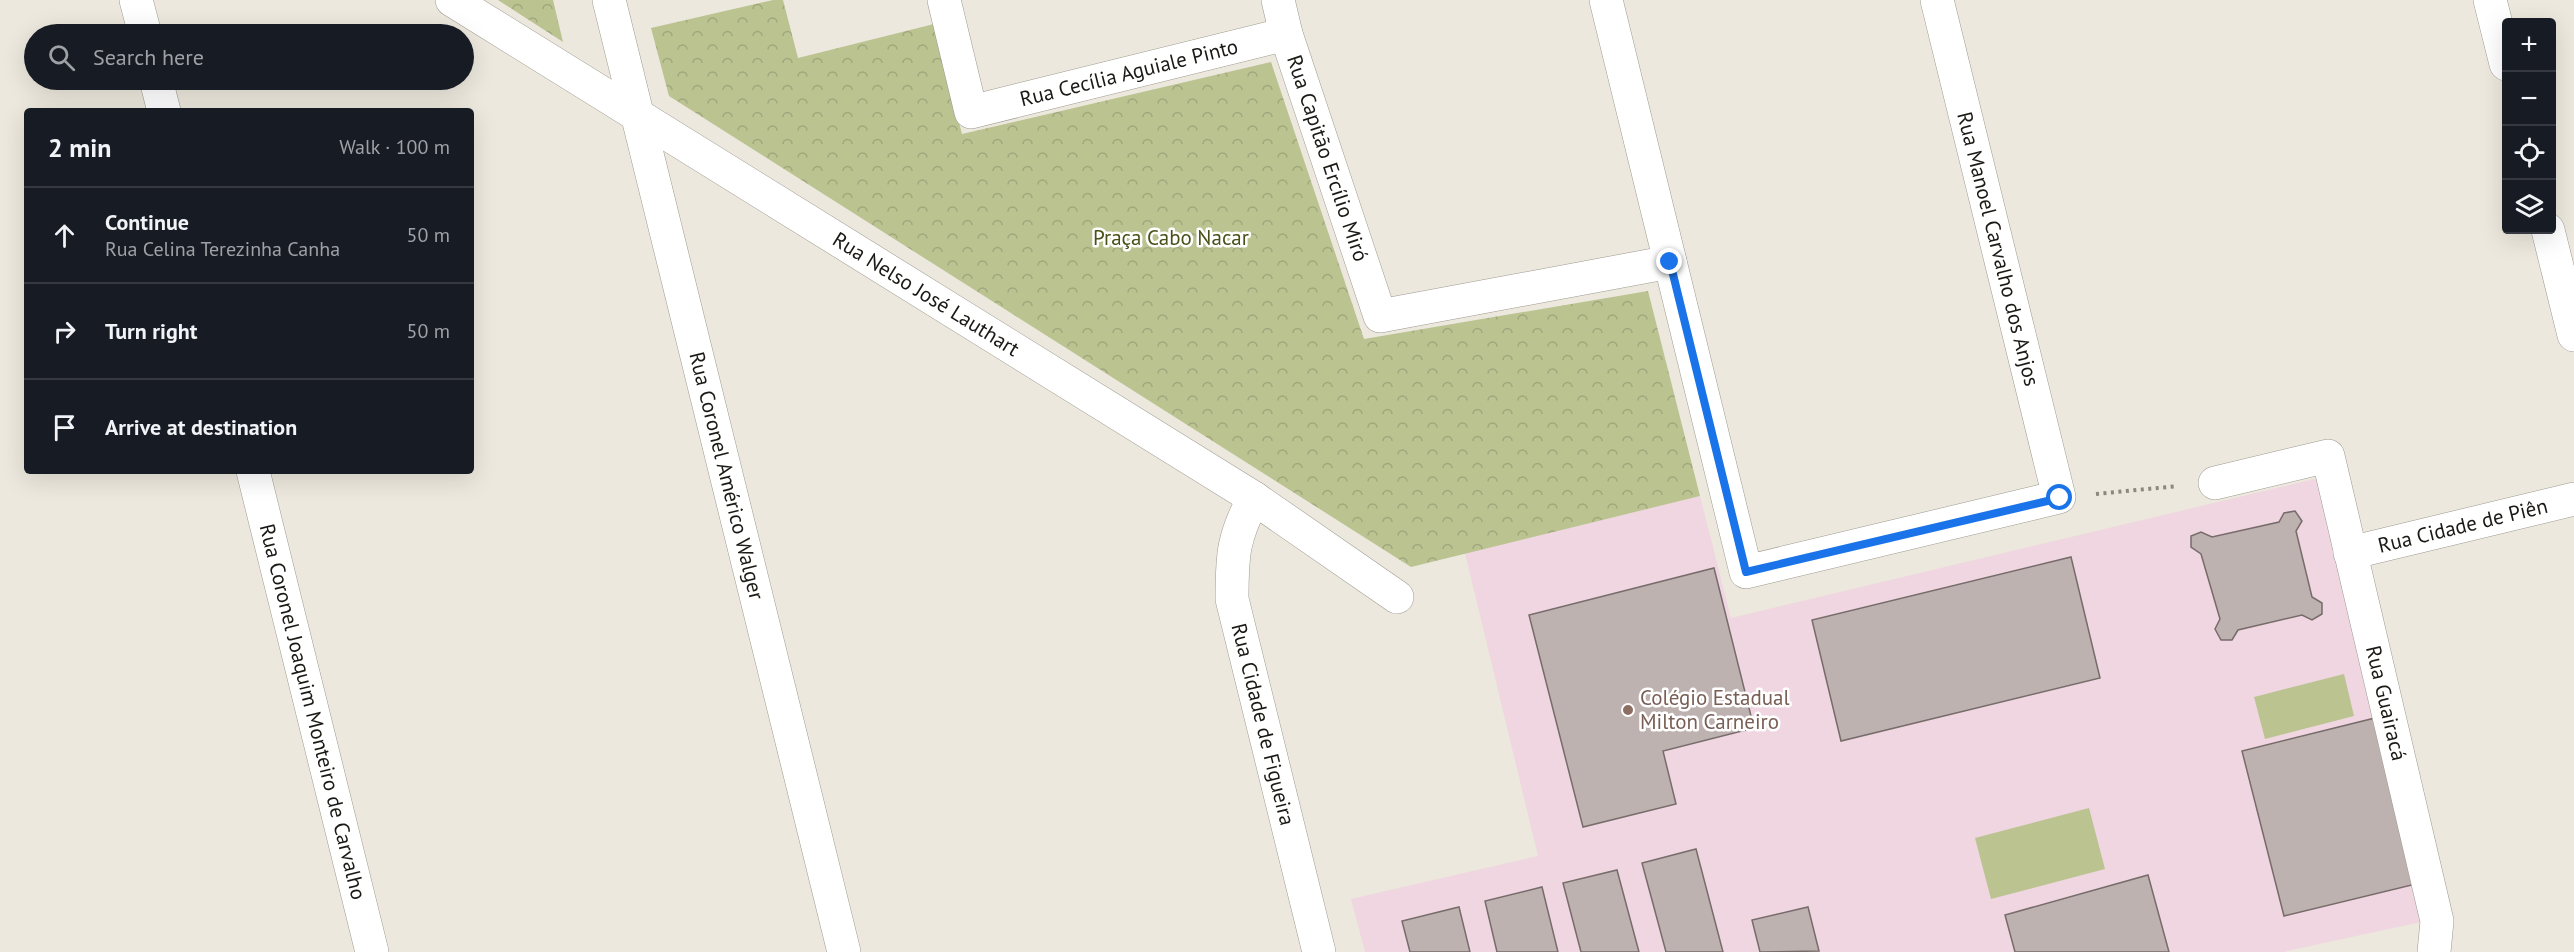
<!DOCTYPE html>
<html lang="en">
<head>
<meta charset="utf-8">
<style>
	:root { --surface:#171b24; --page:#20242c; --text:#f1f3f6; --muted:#9ea1a6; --line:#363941 }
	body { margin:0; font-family:"PT Sans",sans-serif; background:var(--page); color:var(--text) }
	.controls { position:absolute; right:18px; top:18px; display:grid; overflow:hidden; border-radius:6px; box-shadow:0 6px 24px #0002 }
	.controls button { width:54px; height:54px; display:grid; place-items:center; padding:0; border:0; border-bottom:2px solid var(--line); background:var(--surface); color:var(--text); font:30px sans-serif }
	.stop { position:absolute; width:18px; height:18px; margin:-14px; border:4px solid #1a73e8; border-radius:50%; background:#fff }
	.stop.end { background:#1a73e8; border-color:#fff; box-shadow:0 2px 6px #0008 }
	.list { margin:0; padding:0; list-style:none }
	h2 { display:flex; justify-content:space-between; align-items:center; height:78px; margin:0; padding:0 24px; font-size:26px }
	h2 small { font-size:20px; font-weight:400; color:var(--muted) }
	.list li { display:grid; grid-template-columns:39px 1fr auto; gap:18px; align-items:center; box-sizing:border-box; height:96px; padding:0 24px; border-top:2px solid var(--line) }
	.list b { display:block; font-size:22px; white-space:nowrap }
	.list p { margin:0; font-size:20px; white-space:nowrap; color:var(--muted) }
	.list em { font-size:20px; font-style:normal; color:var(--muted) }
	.icon { flex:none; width:33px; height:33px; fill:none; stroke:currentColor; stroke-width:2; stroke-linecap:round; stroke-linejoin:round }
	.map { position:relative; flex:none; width:2574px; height:952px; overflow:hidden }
	.search { position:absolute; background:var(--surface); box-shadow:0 6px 24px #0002; left:24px; top:24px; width:450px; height:66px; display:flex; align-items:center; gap:15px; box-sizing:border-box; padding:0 21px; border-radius:33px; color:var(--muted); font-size:22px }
	.panel { position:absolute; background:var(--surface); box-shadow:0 6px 24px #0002; left:24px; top:108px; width:450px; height:366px; border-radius:6px }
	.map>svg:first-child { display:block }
	.education { fill:#efd6e0 }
	.grass { fill:#bbc391 }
	.park { fill:url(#park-crowns) }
	.building { fill:#beb2b1; stroke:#776c6b; stroke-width:1.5 }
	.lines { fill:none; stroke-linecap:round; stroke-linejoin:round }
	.street-casing { stroke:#9e9a90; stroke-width:34 }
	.path { stroke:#8a8880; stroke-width:4; stroke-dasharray:3 4.5; stroke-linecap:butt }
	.street { stroke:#fff; stroke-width:33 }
	.route { stroke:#1a73e8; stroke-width:8 }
	.education-dot { fill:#8d6e63; stroke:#fff; stroke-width:2 }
	.labels { text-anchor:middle; stroke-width:5; stroke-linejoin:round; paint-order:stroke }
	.street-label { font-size:21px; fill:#1a1915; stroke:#fff }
	.park-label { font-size:21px; fill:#4a5118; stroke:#fff }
	.education-label { font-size:21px; fill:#785e54; stroke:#fff; text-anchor:start }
</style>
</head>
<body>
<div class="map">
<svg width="2574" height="952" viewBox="0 0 2574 952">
	<defs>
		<pattern id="park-crowns" width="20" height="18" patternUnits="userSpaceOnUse" patternTransform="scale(1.5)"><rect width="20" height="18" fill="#bbc391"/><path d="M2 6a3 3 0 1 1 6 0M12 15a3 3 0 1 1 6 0" fill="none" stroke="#a0a77c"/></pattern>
	</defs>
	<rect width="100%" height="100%" fill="#ece8dd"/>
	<path class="education" d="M2323,477L2430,920L2283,952H1365L1351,899L1538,856L1465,553L1700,496L1731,618Z"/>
	<path class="grass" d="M2344,674L2354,716L2265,739L2254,697Z
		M2089,808L2105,869L1991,899L1975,838Z"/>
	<path class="park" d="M498,0H553L563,42Z
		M773,0H783L798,58L934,24L962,134L1271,62L1364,339L1648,291L1700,496L1411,567L669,96L651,28Z"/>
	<path class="building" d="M2295,511L2302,521L2296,531L2312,597L2322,603V614L2312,620L2302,615L2238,630L2232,640H2221L2215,629L2220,619L2201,554L2191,547V536L2201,532L2212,537L2279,522L2284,513Z
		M2071,557L2100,678L1841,741L1812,620Z
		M1714,568L1754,728L1663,751L1676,804L1583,827L1529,615Z
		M2375,718L2416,884L2284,916L2242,751Z
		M1696,849L1723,952H1666L1642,863Z
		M1617,870L1639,952H1581L1563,883Z
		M2148,875L2169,952H2015L2005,915Z
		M1542,887L1558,952H1497L1485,901Z
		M1459,907L1470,952H1410L1402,921Z
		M1808,907L1819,951L1760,952L1752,920Z"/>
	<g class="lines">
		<g class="street-casing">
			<g id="street">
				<path d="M136,0L145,34"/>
				<path id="s1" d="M452,0L1254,498L1397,597"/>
				<path id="s2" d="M609,0L844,952"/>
				<path id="s3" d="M944,0L971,112L1286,34"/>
				<path id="s4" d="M1278,0L1286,34L1380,316L1670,262"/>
				<path d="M1606,0L1746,572L2059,497L1937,0"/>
				<path d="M2490,0L2506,64"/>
				<path d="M156,80L164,111"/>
				<path d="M2548,230L2574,335"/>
				<path id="s5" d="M253,471L372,952"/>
				<path id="s6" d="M2215,483L2328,456L2437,921L2434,952"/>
				<path id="s7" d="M1254,498C1233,537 1232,555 1232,599L1319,952"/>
				<path id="s8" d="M2350,553L2574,499"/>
			</g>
		</g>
		<path class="path" d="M2096,494L2178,486"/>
		<use href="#street" class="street"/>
	</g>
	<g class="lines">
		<path class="route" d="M1670,262L1746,572L2060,498"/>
	</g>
	<circle class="education-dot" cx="1628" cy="710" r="6"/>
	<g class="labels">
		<g class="street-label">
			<text dy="7" stroke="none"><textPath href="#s3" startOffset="278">Rua Cecília Aguiale Pinto</textPath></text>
			<text dy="7" stroke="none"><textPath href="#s4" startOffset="166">Rua Capitão Ercílio Miró</textPath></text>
			<text transform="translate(1998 249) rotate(76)" y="7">Rua Manoel Carvalho dos Anjos</text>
			<text dy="7" stroke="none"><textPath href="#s1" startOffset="558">Rua Nelso José Lauthart</textPath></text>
			<text dy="7" stroke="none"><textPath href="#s2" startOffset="490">Rua Coronel Américo Walger</textPath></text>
			<text dy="7" stroke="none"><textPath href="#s8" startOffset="116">Rua Cidade de Piên</textPath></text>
			<text dy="7" stroke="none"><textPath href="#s6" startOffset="370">Rua Guairacá</textPath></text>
			<text dy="7" stroke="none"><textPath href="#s5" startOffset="248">Rua Coronel Joaquim Monteiro de Carvalho</textPath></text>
			<text dy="7" stroke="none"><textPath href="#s7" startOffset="234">Rua Cidade de Figueira</textPath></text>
		</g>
		<g class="park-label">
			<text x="1171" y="245">Praça Cabo Nacar</text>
		</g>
		<g class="education-label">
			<text x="1640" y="705">Colégio Estadual<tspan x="1640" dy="24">Milton Carneiro</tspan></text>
		</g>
	</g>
</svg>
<div class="controls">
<button>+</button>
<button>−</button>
<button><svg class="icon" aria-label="locate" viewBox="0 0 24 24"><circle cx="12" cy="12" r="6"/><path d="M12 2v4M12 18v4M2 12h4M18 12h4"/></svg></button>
<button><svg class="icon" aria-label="layers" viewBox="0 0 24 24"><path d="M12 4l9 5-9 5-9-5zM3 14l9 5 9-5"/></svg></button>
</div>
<div class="stop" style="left:2060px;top:498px"></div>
<div class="stop end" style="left:1670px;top:262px"></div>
<div class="search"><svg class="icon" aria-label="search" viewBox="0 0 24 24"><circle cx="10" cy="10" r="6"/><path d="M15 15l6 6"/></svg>Search here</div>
<section class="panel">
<h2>2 min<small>Walk · 100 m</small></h2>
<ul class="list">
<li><svg class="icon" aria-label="ahead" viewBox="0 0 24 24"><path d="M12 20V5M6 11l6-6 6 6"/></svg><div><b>Continue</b><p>Rua Celina Terezinha Canha</p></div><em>50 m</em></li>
<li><svg class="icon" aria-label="right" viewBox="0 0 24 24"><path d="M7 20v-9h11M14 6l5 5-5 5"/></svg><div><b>Turn right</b></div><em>50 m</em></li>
<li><svg class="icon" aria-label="arrive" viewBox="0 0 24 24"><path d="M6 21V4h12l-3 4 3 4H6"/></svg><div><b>Arrive at destination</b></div></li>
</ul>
</section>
</div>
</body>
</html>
